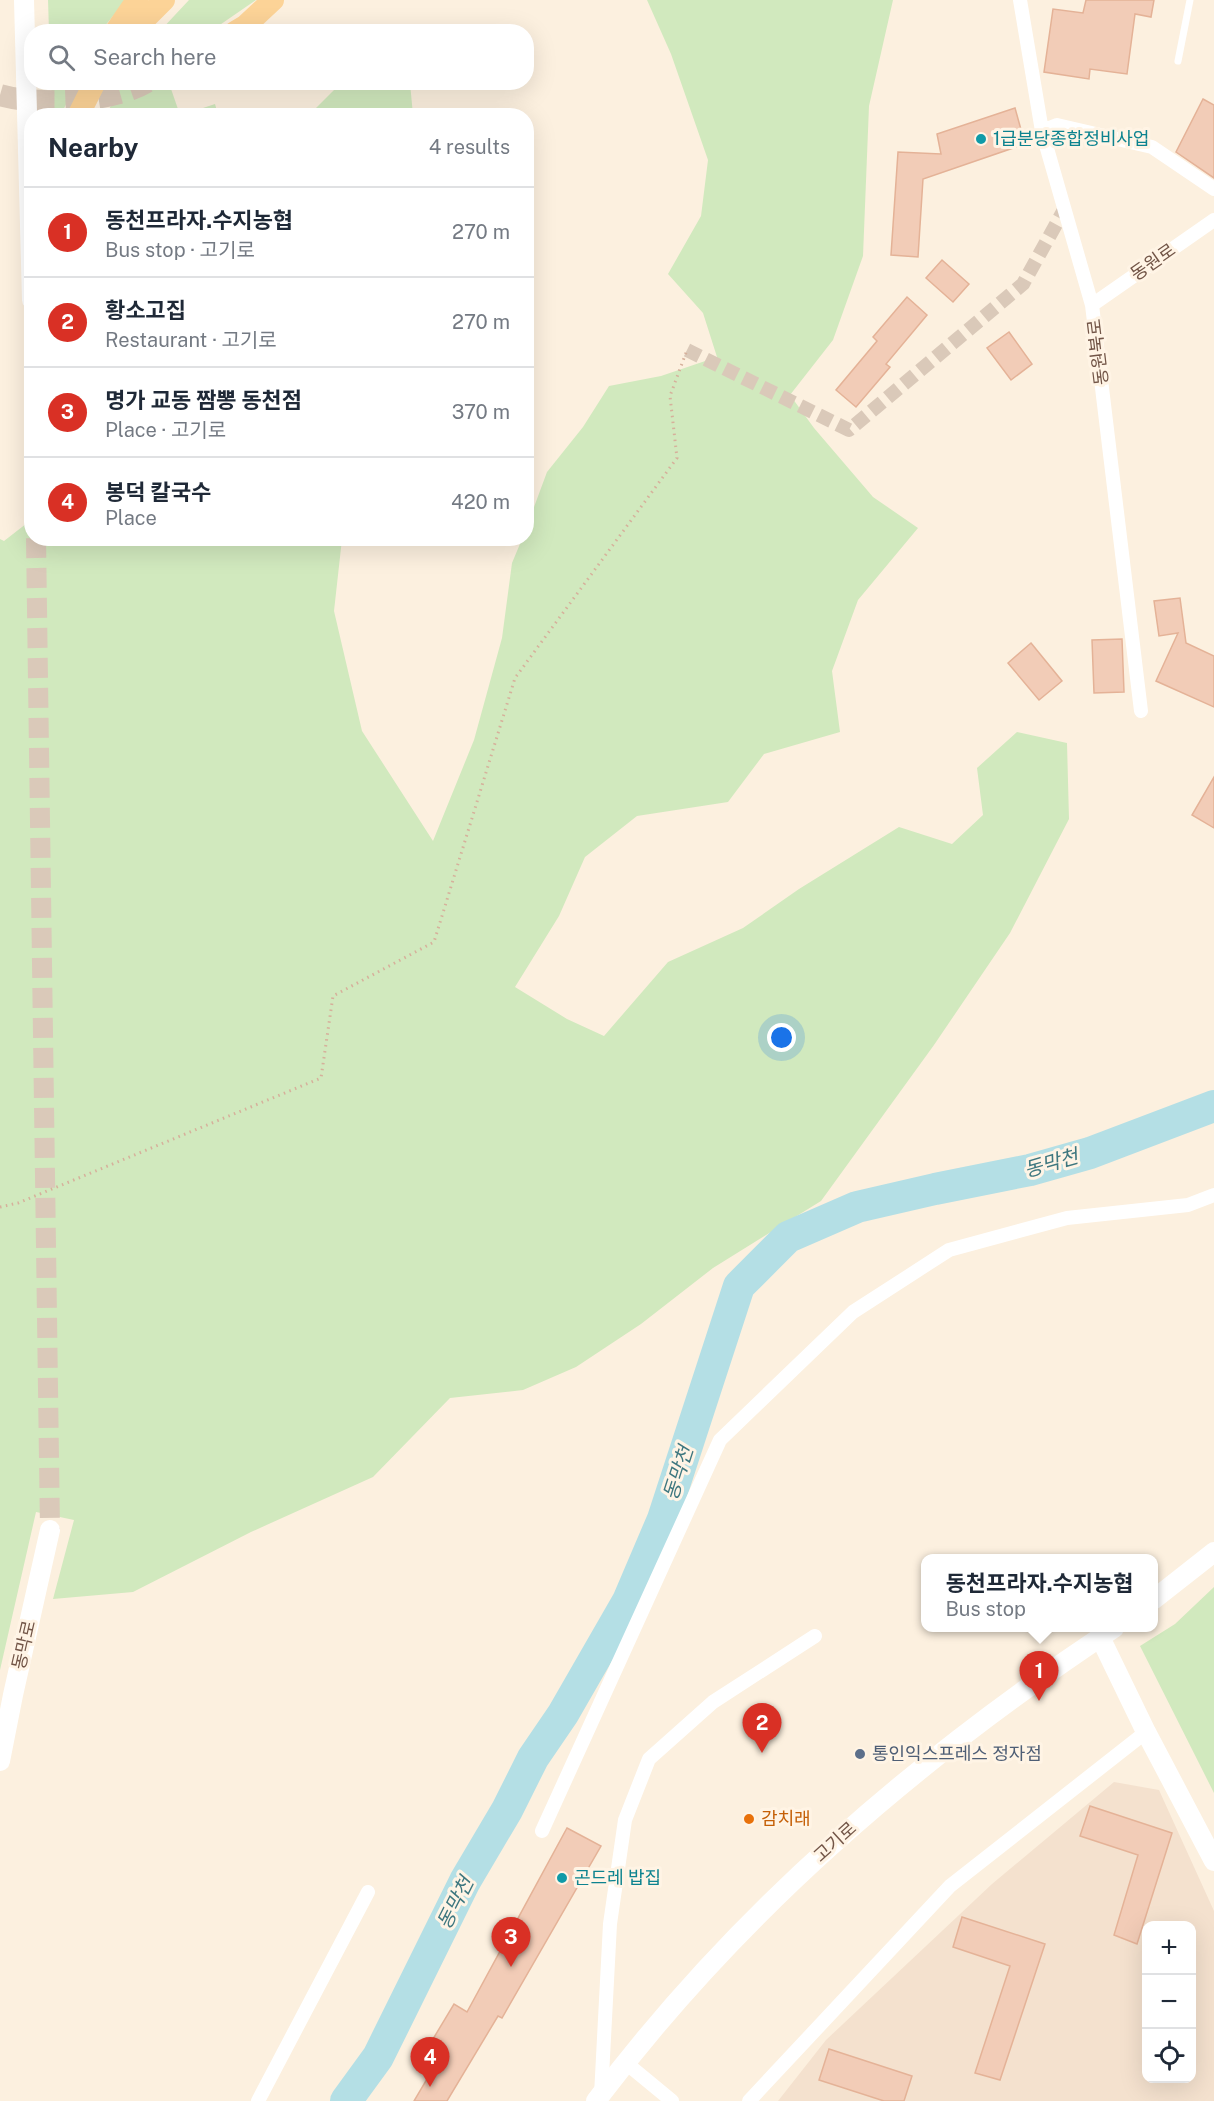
<!DOCTYPE html>
<html lang="en">
<head>
<meta charset="utf-8">
<style>
	:root { --surface:#fff; --page:#f2f2f3; --text:#1f2937; --muted:#747a83; --line:#e0e1e3; --accent:#d93025 }
	body { margin:0; font-family:"Public Sans","Noto Sans KR",sans-serif; background:var(--page); color:var(--text) }
	.controls { position:absolute; right:18px; bottom:18px; display:grid; overflow:hidden; border-radius:12px; box-shadow:0 6px 24px #0002 }
	.controls button { width:54px; height:54px; display:grid; place-items:center; padding:0; border:0; border-bottom:2px solid var(--line); background:var(--surface); color:var(--text); font:30px sans-serif }
	.you { position:absolute; left:782px; top:1038px; width:21px; height:21px; margin:-15px; border:4px solid #fff; border-radius:50%; background:#1a73e8; box-shadow:0 0 0 9px #1a73e833 }
	.badge { display:grid; place-items:center; width:39px; height:39px; border-radius:50%; background:var(--accent); color:#fff; font-size:20px; font-weight:700 }
	.pin { position:absolute; translate:-50% -50px; filter:drop-shadow(0 2px 3px #0008) }
	.pin::after { content:''; position:absolute; top:32px; width:21px; height:18px; background:inherit; clip-path:polygon(0 0,100% 0,50% 100%) }
	.popup { position:absolute; left:921px; top:1554px; width:237px; height:78px; box-sizing:border-box; display:grid; place-content:center; border-radius:12px; background:var(--surface); filter:drop-shadow(0 2px 4px #0005); font-size:20px; white-space:nowrap; color:var(--muted) }
	.popup b { font-size:22px; color:var(--text) }
	.popup::after { content:''; position:absolute; left:50%; top:100%; margin-left:-12px; border:12px solid transparent; border-top-color:var(--surface) }
	.list { margin:0; padding:0; list-style:none }
	h2 { display:flex; justify-content:space-between; align-items:center; height:78px; margin:0; padding:0 24px; font-size:26px }
	h2 small { font-size:20px; font-weight:400; color:var(--muted) }
	.list li { display:grid; grid-template-columns:39px 1fr auto; gap:18px; align-items:center; box-sizing:border-box; height:90px; padding:0 24px; border-top:2px solid var(--line) }
	.list b { display:block; font-size:22px; white-space:nowrap }
	.list p { margin:0; font-size:20px; white-space:nowrap; color:var(--muted) }
	.list em { font-size:20px; font-style:normal; color:var(--muted) }
	.icon { flex:none; width:33px; height:33px; fill:none; stroke:currentColor; stroke-width:2; stroke-linecap:round; stroke-linejoin:round }
	.map { position:relative; flex:none; width:1214px; height:2101px; overflow:hidden }
	.search { position:absolute; background:var(--surface); box-shadow:0 6px 24px #0002; left:24px; top:24px; width:510px; height:66px; display:flex; align-items:center; gap:15px; box-sizing:border-box; padding:0 21px; border-radius:24px; color:var(--muted); font-size:22px }
	.panel { position:absolute; background:var(--surface); box-shadow:0 6px 24px #0002; left:24px; top:108px; width:510px; height:438px; border-radius:24px }
	.map>svg:first-child { display:block }
	.residential { fill:#f4e1ce; fill-rule:evenodd }
	.green { fill:#d1e9be }
	.lines { fill:none; stroke-linecap:round; stroke-linejoin:round }
	.river { stroke:#b4dfe5; stroke-width:32 }
	.building { fill:#f2ccb7; stroke:#e4b297; stroke-width:1.5 }
	.street-tunnel { stroke:#dac9b9; stroke-width:14; stroke-dasharray:14 7; stroke-linecap:butt }
	.secondary-tunnel { stroke:#dac9b9; stroke-width:20; stroke-dasharray:20 10; stroke-linecap:butt }
	.primary-tunnel { stroke:#dac9b9; stroke-width:22; stroke-dasharray:22 11; stroke-linecap:butt }
	.path { stroke:#d6b09b; stroke-width:3; stroke-dasharray:1.5 4.5; stroke-linecap:butt }
	.lane { stroke:#fff; stroke-width:7 }
	.street { stroke:#fff; stroke-width:14 }
	.secondary { stroke:#fff; stroke-width:20 }
	.primary { stroke:#fcd397; stroke-width:22 }
	.culture-dot { fill:#0f9aa8; stroke:#fff4e5; stroke-width:2 }
	.service-dot { fill:#5c6f8a; stroke:#fff4e5; stroke-width:2 }
	.food-dot { fill:#e8710a; stroke:#fff4e5; stroke-width:2 }
	.labels { text-anchor:middle; stroke-width:6; stroke-linejoin:round; paint-order:stroke }
	.culture-label { font-size:18px; fill:#0d838f; stroke:#fff4e5; text-anchor:start }
	.street-label { font-size:18px; fill:#725547; stroke:#fff4e5 }
	.service-label { font-size:18px; fill:#4e5e75; stroke:#fff4e5; text-anchor:start }
	.food-label { font-size:18px; fill:#c56008; stroke:#fff4e5; text-anchor:start }
	.water-label { font-size:20px; font-style:italic; fill:#3e777f; stroke:#fff4e5 }
</style>
</head>
<body>
<div class="map">
<svg width="1214" height="2101" viewBox="0 0 1214 2101">
	<rect width="100%" height="100%" fill="#fcf0df"/>
	<path class="residential" d="M1114,1782L1159,1790L1214,1911V2101H778L826,2040L992,1884ZM1146,1926H1192V2078H1146Z"/>
	<path class="green" d="M48,0H126L100,32L49,31Z
		M189,0H256L211,31H160Z
		M647,0H893L869,106L863,256L833,340L790,395L814,428L873,497L918,528L858,600L832,671L840,732L764,754L728,802L637,816L585,857L559,916L515,987L567,1019L604,1036L668,962L743,928L799,889L899,827L952,844L983,815L977,768L1017,732L1067,743L1069,819L1010,933L934,1045L821,1201L713,1268L641,1324L576,1367L523,1390L450,1398L373,1477L251,1532L133,1592L53,1599L74,1520L36,1512L0,1670V539L4,541L31,520L32,538L342,539L334,611L362,731L433,841L474,740L502,638L512,563L522,539L526,538L527,526L547,472L583,427L609,386L661,376L717,357L703,313L668,274L701,216L708,160L671,54Z
		M342,82L410,83L413,115H296L315,109Z
		M51,83H76L61,115H53Z
		M123,83H169L180,115H106Z
		M215,104L218,115H182Z
		M1214,1587V1793L1140,1646L1175,1624Z"/>
	<g class="lines">
		<path class="river" d="M346,2101L378,2057L465,1881L507,1810L533,1758L563,1714L628,1601L663,1519L739,1286L788,1237L857,1207L935,1189L1030,1170L1090,1153L1214,1106"/>
	</g>
	<path class="building" d="M1086,0H1154L1151,17L1135,14L1127,74L1090,69L1089,79L1044,72L1053,9L1083,13Z
		M1203,99L1214,105V178L1176,152Z
		M1015,108L1025,144L923,179L918,257L891,255L898,152L941,154L937,134Z
		M942,260L969,284L953,302L926,278Z
		M907,297L927,315L886,364L890,367L856,407L836,390L877,341L873,337Z
		M1009,332L1032,364L1011,380L987,348Z
		M1180,598L1186,643L1214,656V707L1156,681L1178,633L1159,636L1154,601Z
		M1122,639L1124,692L1094,693L1092,640Z
		M1031,643L1062,681L1039,700L1008,663Z
		M1214,777V828L1192,815Z
		M1090,1806L1172,1833L1137,1944L1114,1935L1138,1855L1080,1836Z
		M567,1828L601,1846L502,2018L498,2016L447,2101H414L443,2052L430,2044L454,2004L467,2012Z
		M962,1917L1045,1944L1000,2080L975,2073L1010,1966L953,1947Z
		M829,2049L912,2076L904,2101H884L819,2080Z"/>
	<g class="lines">
		<path class="street-tunnel" d="M687,350L849,430L1023,284L1065,208"/>
		<path class="secondary-tunnel" d="M36,538L50,1530"/>
		<path class="primary-tunnel" d="M0,95C39,106 111,103 147,82"/>
		<path class="path" d="M0,1207L18,1203L321,1078L333,996L434,942L515,678L677,458L670,396L687,350"/>
		<path class="lane" d="M1178,61L1190,0"/>
		<path class="street" d="M1020,0L1042,131L1092,305L1141,711
			M1042,131L1057,125L1152,147L1214,189
			M1092,305L1214,220
			M542,1831L720,1440L853,1312L949,1250L1067,1218L1188,1205L1214,1195
			M626,2063L672,2101
			M601,2095L610,1924L625,1820L649,1759L713,1702L815,1636
			M258,2101L368,1892
			M749,2101L950,1886L1146,1732"/>
		<path class="secondary" d="M24,0L32,300
			M1153,1600L1214,1552
			M1100,1637L1146,1732L1214,1861
			M0,1761L13,1695L50,1530
			M596,2101C739,1911 917,1759 1114,1628"/>
		<path class="primary" d="M115,32L137,0
			M132,32L164,0
			M235,32L245,26L273,0
			M78,116L95,82"/>
	</g>
	<g class="culture-dot">
		<circle cx="981" cy="139" r="6"/>
		<circle cx="562" cy="1878" r="6"/>
	</g>
	<circle class="service-dot" cx="860" cy="1754" r="6"/>
	<circle class="food-dot" cx="749" cy="1819" r="6"/>
	<g class="labels">
		<g class="culture-label">
			<text x="993" y="145">1급분당종합정비사업</text>
			<text x="574" y="1884">곤드레 밥집</text>
		</g>
		<g class="street-label">
			<text transform="translate(1153 262) rotate(-35)" y="6">동원로</text>
			<text transform="translate(1098 352) rotate(-97)" y="6">동원북로</text>
			<text transform="translate(24 1645) rotate(-77)" y="6">동막로</text>
			<text transform="translate(835 1842) rotate(-42)" y="6">고기로</text>
		</g>
		<g class="service-label">
			<text x="872" y="1760">통인익스프레스 정자점</text>
		</g>
		<g class="food-label">
			<text x="761" y="1825">감치래</text>
		</g>
		<g class="water-label">
			<text transform="translate(1051 1163) rotate(-16)" y="7">동막천</text>
			<text transform="translate(678 1473) rotate(-72)" y="7">동막천</text>
			<text transform="translate(455 1903) rotate(-63)" y="7">동막천</text>
		</g>
	</g>
</svg>
<div class="controls">
<button>+</button>
<button>−</button>
<button><svg class="icon" aria-label="locate" viewBox="0 0 24 24"><circle cx="12" cy="12" r="6"/><path d="M12 2v4M12 18v4M2 12h4M18 12h4"/></svg></button>
</div>
<div class="you"></div>
<div class="pin badge" style="left:1039px;top:1701px">1</div>
<div class="popup"><b>동천프라자.수지농협</b>Bus stop</div>
<div class="pin badge" style="left:762px;top:1753px">2</div>
<div class="pin badge" style="left:511px;top:1967px">3</div>
<div class="pin badge" style="left:430px;top:2087px">4</div>
<div class="search"><svg class="icon" aria-label="search" viewBox="0 0 24 24"><circle cx="10" cy="10" r="6"/><path d="M15 15l6 6"/></svg>Search here</div>
<section class="panel">
<h2>Nearby<small>4 results</small></h2>
<ul class="list">
<li><span class="badge">1</span><div><b>동천프라자.수지농협</b><p>Bus stop · 고기로</p></div><em>270 m</em></li>
<li><span class="badge">2</span><div><b>황소고집</b><p>Restaurant · 고기로</p></div><em>270 m</em></li>
<li><span class="badge">3</span><div><b>명가 교동 짬뽕 동천점</b><p>Place · 고기로</p></div><em>370 m</em></li>
<li><span class="badge">4</span><div><b>봉덕 칼국수</b><p>Place</p></div><em>420 m</em></li>
</ul>
</section>
</div>
</body>
</html>
